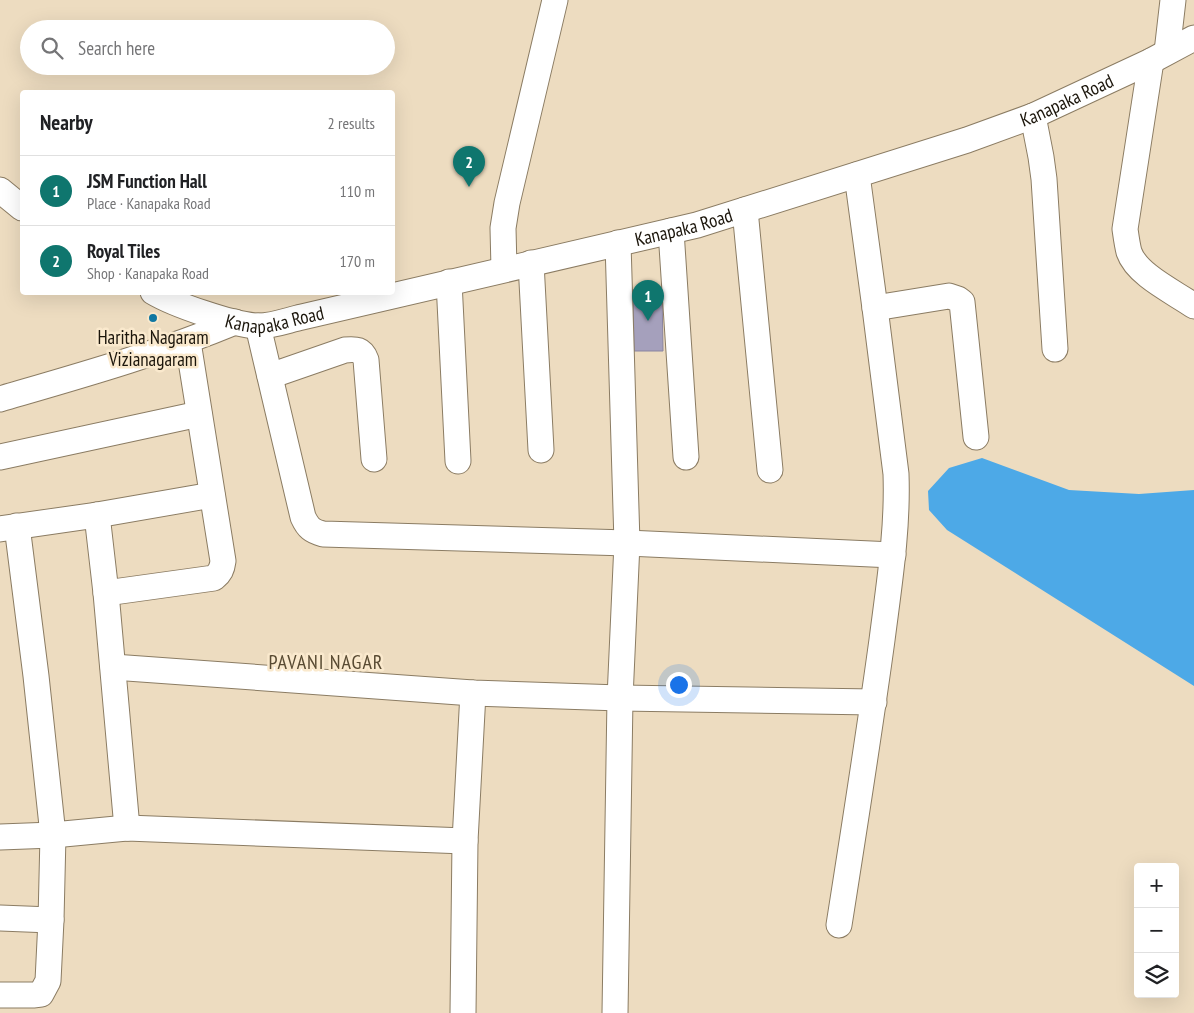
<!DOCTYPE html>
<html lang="en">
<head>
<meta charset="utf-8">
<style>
	:root { --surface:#fff; --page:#f6f6f6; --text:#202124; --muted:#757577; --line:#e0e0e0; --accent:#0f766e }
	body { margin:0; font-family:"PT Sans Narrow",sans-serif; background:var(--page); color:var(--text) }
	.controls { position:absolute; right:15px; bottom:15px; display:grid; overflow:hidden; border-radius:5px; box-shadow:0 5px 20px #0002 }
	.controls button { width:45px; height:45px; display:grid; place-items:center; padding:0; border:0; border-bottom:1px solid var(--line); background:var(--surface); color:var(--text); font:25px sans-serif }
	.you { position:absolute; left:678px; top:684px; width:18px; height:18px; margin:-12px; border:4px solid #fff; border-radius:50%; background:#1a73e8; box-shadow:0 0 0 8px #1a73e833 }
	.badge { display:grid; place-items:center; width:32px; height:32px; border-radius:50%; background:var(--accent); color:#fff; font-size:16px; font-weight:700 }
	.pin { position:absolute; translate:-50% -41px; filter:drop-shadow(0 1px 2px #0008) }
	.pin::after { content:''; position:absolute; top:26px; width:18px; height:15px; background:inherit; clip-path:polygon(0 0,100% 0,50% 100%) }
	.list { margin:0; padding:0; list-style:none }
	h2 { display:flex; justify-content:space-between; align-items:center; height:65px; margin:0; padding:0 20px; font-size:21px }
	h2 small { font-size:16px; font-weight:400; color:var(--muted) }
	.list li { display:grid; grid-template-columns:32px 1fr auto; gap:15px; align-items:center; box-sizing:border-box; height:70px; padding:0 20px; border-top:1px solid var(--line) }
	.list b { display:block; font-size:19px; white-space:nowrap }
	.list p { margin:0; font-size:16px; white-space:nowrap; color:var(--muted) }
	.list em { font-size:16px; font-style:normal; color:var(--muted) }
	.icon { flex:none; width:28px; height:28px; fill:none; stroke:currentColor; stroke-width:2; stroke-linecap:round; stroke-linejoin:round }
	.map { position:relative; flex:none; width:1194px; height:1013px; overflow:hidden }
	.search { position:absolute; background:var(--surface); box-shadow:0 5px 20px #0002; left:20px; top:20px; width:375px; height:55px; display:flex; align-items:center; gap:12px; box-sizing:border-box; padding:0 18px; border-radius:28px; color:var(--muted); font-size:19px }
	.panel { position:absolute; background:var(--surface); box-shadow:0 5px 20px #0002; left:20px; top:90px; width:375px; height:205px; border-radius:5px }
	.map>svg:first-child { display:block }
	.water { fill:#4da9e7 }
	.building { fill:#a5a0bc; stroke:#8a85a1 }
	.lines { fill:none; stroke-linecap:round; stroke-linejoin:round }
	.minor-casing { stroke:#8b7c63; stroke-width:27 }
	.minor { stroke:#fff; stroke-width:25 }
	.poi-dot { fill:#1077a2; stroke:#fae9cd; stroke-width:2 }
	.labels { text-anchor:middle; stroke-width:5; stroke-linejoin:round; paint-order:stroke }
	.street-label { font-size:19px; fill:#1b150b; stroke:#fae9cd }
	.poi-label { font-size:19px; fill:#1b150b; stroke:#fae9cd }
	.neighbourhood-label { font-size:20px; letter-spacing:1px; fill:#594b33; stroke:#fae9cd }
</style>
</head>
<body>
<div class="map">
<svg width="1194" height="1013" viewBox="0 0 1194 1013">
	<rect width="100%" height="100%" fill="#eddcc0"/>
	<path class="water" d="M982,458L1069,490L1139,494L1194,490V686L947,530L929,510L928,491L949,468Z"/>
	<path class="building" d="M633,290H662L663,351H634Z"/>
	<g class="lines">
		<g class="minor-casing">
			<g id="minor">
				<path d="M1167,52L1173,0"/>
				<path d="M1151,61L1125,229C1126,236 1127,244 1129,252C1137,275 1174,292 1194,306"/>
				<path d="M1033,116L1041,157L1044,179L1055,349"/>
				<path d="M0,190L22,208"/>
				<path d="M745,210L770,470"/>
				<path d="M671,231L686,457"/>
				<path d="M531,263L541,450"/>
				<path d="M504,269L503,228L507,203L555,0"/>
				<path d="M449,282L458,461"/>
				<path id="s1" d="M153,292C175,305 231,324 256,326C270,327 288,320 302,317L697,225L967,140L1033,116L1151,61L1194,38"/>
				<path d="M875,308L949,296L958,299L962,302L976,437"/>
				<path d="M258,326L303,517C308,528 312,531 323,534L627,543L893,555"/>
				<path d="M270,376L345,350C356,349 362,349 366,360L374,459"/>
				<path d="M0,399C79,376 158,354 235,322"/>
				<path d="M0,457L199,414"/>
				<path d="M97,515L106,593L127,828"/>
				<path d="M0,529L97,515L212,495"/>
				<path d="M106,593L214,578C220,573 222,569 223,561L188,342"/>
				<path d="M113,667L473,693L620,698L874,702"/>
				<path d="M0,837L53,835L127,828L465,841"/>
				<path d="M0,918L51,920"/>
				<path d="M839,925C854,830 869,735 882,640C889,585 898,530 896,474L875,308L857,175"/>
				<path d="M0,995H33L41,994L48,981L51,920L53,835L36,676L17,526"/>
				<path d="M463,1013L465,841L473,693"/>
				<path d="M615,1013L620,698L627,543L618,243"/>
			</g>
		</g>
		<use href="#minor" class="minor"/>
	</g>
	<circle class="poi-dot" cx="153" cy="318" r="5"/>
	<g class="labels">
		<g class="street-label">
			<text dy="7" stroke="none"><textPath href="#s1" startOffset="952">Kanapaka Road</textPath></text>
			<text dy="7" stroke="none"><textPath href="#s1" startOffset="548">Kanapaka Road</textPath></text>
			<text dy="7" stroke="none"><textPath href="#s1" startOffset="128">Kanapaka Road</textPath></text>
		</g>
		<g class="poi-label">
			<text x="153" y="344">Haritha Nagaram<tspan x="153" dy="22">Vizianagaram</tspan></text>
		</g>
		<g class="neighbourhood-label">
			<text x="326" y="669">PAVANI NAGAR</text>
		</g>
	</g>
</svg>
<div class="controls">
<button>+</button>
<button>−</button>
<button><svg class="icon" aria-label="layers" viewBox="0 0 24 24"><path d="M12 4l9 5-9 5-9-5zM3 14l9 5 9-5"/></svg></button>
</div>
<div class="you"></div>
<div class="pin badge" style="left:648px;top:321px">1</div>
<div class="pin badge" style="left:469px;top:187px">2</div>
<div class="search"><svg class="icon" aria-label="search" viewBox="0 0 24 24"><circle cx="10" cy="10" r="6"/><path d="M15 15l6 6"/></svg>Search here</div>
<section class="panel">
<h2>Nearby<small>2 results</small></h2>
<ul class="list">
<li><span class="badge">1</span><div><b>JSM Function Hall</b><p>Place · Kanapaka Road</p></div><em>110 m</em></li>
<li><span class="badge">2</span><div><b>Royal Tiles</b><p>Shop · Kanapaka Road</p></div><em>170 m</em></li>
</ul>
</section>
</div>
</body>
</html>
